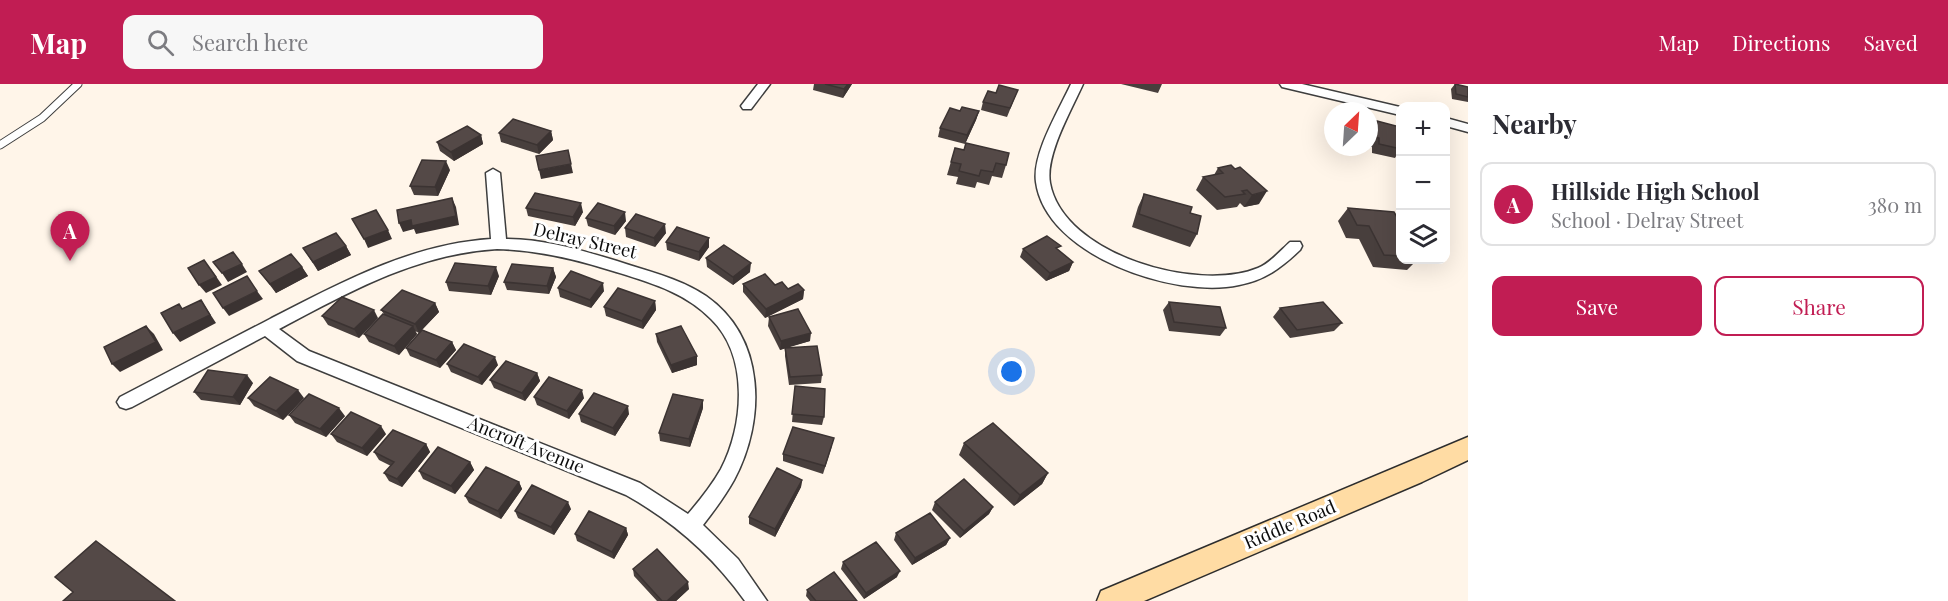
<!DOCTYPE html>
<html lang="en">
<head>
<meta charset="utf-8">
<style>
	:root { --surface:#fff; --page:#f7f7f7; --text:#2b2b33; --muted:#7c7c81; --line:#e1e1e2; --accent:#c11d53 }
	body { margin:0; font-family:"Playfair Display",serif; background:var(--page); color:var(--text) }
	.controls { position:absolute; right:18px; top:18px; display:grid; overflow:hidden; border-radius:12px; box-shadow:0 6px 24px #0002 }
	.controls button { width:54px; height:54px; display:grid; place-items:center; padding:0; border:0; border-bottom:2px solid var(--line); background:var(--surface); color:var(--text); font:30px sans-serif }
	.compass { position:absolute; left:1324px; top:18px; width:54px; height:54px; border-radius:50%; background:var(--surface); box-shadow:0 6px 24px #0002; rotate:25deg }
	.you { position:absolute; left:1012px; top:288px; width:21px; height:21px; margin:-15px; border:4px solid #fff; border-radius:50%; background:#1a73e8; box-shadow:0 0 0 9px #1a73e833 }
	.badge { display:grid; place-items:center; width:39px; height:39px; border-radius:50%; background:var(--accent); color:#fff; font-size:20px; font-weight:700 }
	.pin { position:absolute; translate:-50% -50px; filter:drop-shadow(0 2px 3px #0008) }
	.pin::after { content:''; position:absolute; top:32px; width:21px; height:18px; background:inherit; clip-path:polygon(0 0,100% 0,50% 100%) }
	.list { margin:0; padding:0; list-style:none }
	h2 { display:flex; justify-content:space-between; align-items:center; height:78px; margin:0; padding:0 24px; font-size:26px }
	h2 small { font-size:20px; font-weight:400; color:var(--muted) }
	.list li { display:grid; grid-template-columns:39px 1fr auto; gap:18px; align-items:center; box-sizing:border-box; height:84px; margin:0 12px 12px; padding:0 12px; border:2px solid var(--line); border-radius:12px }
	.list b { display:block; font-size:22px; white-space:nowrap }
	.list p { margin:0; font-size:20px; white-space:nowrap; color:var(--muted) }
	.list em { font-size:20px; font-style:normal; color:var(--muted) }
	.actions { display:flex; gap:12px; padding:18px 24px }
	.actions a { flex:1; padding:14px 0; border:2px solid var(--accent); border-radius:12px; text-align:center; font-size:21px; color:var(--accent) }
	.actions .main { background:var(--accent); color:#fff }
	.icon { flex:none; width:33px; height:33px; fill:none; stroke:currentColor; stroke-width:2; stroke-linecap:round; stroke-linejoin:round }
	.map { position:relative; flex:none; width:1468px; height:517px; overflow:hidden }
	header { display:flex; align-items:center; gap:36px; box-sizing:border-box; height:84px; padding:0 30px; background:var(--accent); color:#fff }
	header strong { font-size:28px }
	nav { display:flex; gap:33px; margin-inline-start:auto; font-size:21px }
	.search { width:420px; height:54px; background:var(--page); display:flex; align-items:center; gap:15px; box-sizing:border-box; padding:0 21px; border-radius:12px; color:var(--muted); font-size:22px }
	main { display:flex }
	aside { flex:1; background:var(--surface) }
	.map>svg:first-child { display:block }
	.lines { fill:none; stroke-linecap:round; stroke-linejoin:round }
	.service-casing { stroke:#3e3e3e; stroke-width:9 }
	.minor-casing { stroke:#3e3e3e; stroke-width:3 }
	.secondary-casing { stroke:#2d2d2d; stroke-width:3 }
	.service { stroke:#fff; stroke-width:7 }
	.minor { fill:#fff; fill-rule:evenodd }
	.secondary { fill:#ffdca4; fill-rule:evenodd }
	.wall { fill:#483f3d }
	.shaded-wall { fill:#3b3332 }
	.building { fill:#544947; stroke:#3b3332; stroke-width:1.5 }
	.labels { text-anchor:middle; stroke-width:6; stroke-linejoin:round; paint-order:stroke }
	.street-label { font-size:18px; fill:#0b0b0b; stroke:#fff }
</style>
</head>
<body>
<header>
<strong>Map</strong>
<div class="search"><svg class="icon" aria-label="search" viewBox="0 0 24 24"><circle cx="10" cy="10" r="6"/><path d="M15 15l6 6"/></svg>Search here</div>
<nav><a>Map</a><a>Directions</a><a>Saved</a></nav>
</header>
<main>
<div class="map">
<svg width="1468" height="517" viewBox="0 0 1468 517">
	<rect width="100%" height="100%" fill="#fff5e9"/>
	<g class="lines">
		<g class="service-casing">
			<path id="service" d="M0,61L42,34L78,0"/>
		</g>
		<g class="minor-casing">
			<path id="minor" d="M758,0H770L751,25H743L741,22Z
				M1071,0H1083C1072,25 1045,71 1050,99C1063,171 1198,209 1258,184C1270,179 1280,167 1290,158H1300L1302,162L1300,166C1281,184 1265,196 1239,201C1175,215 1046,172 1036,98C1032,70 1059,26 1071,0Z
				M1280,0H1302L1400,23V31L1282,3Z
				M1446,34L1468,40V48L1446,42Z
				M493,85L500,89L506,155C544,155 581,166 617,177C647,187 679,194 706,212C766,254 766,336 734,396C725,412 714,427 703,441L738,475L767,517H745C713,472 674,438 626,411L297,277L265,252L132,323L126,325L120,323L117,318L120,313C170,287 220,261 270,235C340,199 411,160 491,155L486,89ZM497,165C537,166 575,175 613,187C648,198 685,208 711,235C749,272 744,341 721,385C712,401 700,416 688,430L640,399L309,267L279,245C349,208 416,170 497,165Z"/>
		</g>
		<g class="secondary-casing">
			<path id="secondary" d="M1468,353V376L1422,398L1144,517H1097L1101,507Z"/>
		</g>
		<use href="#service" class="service"/>
		<use href="#minor" class="minor"/>
		<use href="#secondary" class="secondary"/>
	</g>
	<path class="wall" d="M814,0H852L843,14L813,6Z
		M1121,0H1162L1158,9Z
		M1455,0L1468,3V18L1452,15L1451,5Z
		M1018,6L1007,33L981,26L983,18L996,9Z
		M960,27H979L976,36L965,60L938,53L940,44Z
		M1377,37L1401,47V70L1398,69L1395,74L1372,69V63L1369,62V40L1374,41Z
		M551,47L553,56L539,70L501,58L499,49Z
		M481,51L483,60L454,77L440,67L437,58Z
		M955,64L1006,81L1002,94L992,92L989,101L977,98L975,104L956,100L958,93L947,91Z
		M1231,81L1259,120L1244,123L1240,119L1237,123L1217,126L1196,106L1203,93L1214,91L1218,84Z
		M450,86L438,112L414,111L410,102Z
		M1144,110L1190,129L1197,150L1190,163L1132,143L1138,123Z
		M526,124L583,128L575,142L528,132Z
		M1348,124L1401,140V176H1417L1407,186L1373,183L1359,155L1346,154L1338,137Z
		M586,134L626,137L615,151L588,142Z
		M625,144L666,149L655,163L626,153Z
		M709,154V163L699,177L667,166L666,158Z
		M346,162L351,171L318,187L303,164Z
		M1023,165L1059,167L1073,178L1069,187L1046,197L1020,173Z
		M706,174L750,188L733,201L707,183Z
		M302,183L308,192L276,209L259,187Z
		M553,184L556,193L549,210L507,206L504,198Z
		M499,192L491,211L449,207L446,198Z
		M743,200L775,201L788,205L804,206L803,215L765,234L743,208Z
		M558,204L604,207L591,224L560,213Z
		M655,217L656,226L643,245L606,232L604,223Z
		M1169,218L1226,244L1220,252L1169,247L1163,226Z
		M435,219L439,228L419,249L415,247L417,250L399,271L369,258L364,250L384,230L381,226Z
		M1280,224L1342,239L1334,247L1290,254L1273,233Z
		M322,232L378,234L359,254L328,241Z
		M769,233L810,257L788,263L822,291L821,299L789,301L785,272V264L780,266L768,242Z
		M656,250L697,281L672,289L657,258Z
		M452,258L456,266L440,284L410,272L406,264Z
		M447,280L498,281L482,301L451,288Z
		M537,289L540,297L525,317L494,304L490,296Z
		M253,299L240,321L201,316L194,308Z
		M795,302L824,333L822,341L792,338Z
		M534,313L584,314L569,335L537,321Z
		M248,314H304L283,336L254,322Z
		M703,324L690,363L660,357L659,349Z
		M579,330H629L615,352L581,338Z
		M289,331L345,332L326,353L295,339Z
		M331,350H386L367,372L337,358Z
		M964,359L1048,389L1042,400L1014,422L959,371Z
		M426,360L430,368L402,403L389,397L384,389L391,382L379,376L374,368Z
		M832,362L823,390L783,377V370Z
		M470,378L474,386L455,410L423,395L419,387Z
		M802,396L801,403L775,453L749,440V433Z
		M519,398L522,405L501,435L469,419L465,412Z
		M935,418L993,423L989,430L960,454L932,426Z
		M571,425L554,451L518,434L515,427Z
		M626,444L628,451L614,475L577,457L575,450Z
		M896,449L950,454L946,461L912,481L894,456Z
		M843,478L897,493L864,515L841,485Z
		M633,485L689,505L676,517H657L634,492Z
		M807,506L857,517H810L806,512Z"/>
	<path class="shaded-wall" d="M848,0H852L843,14L844,5Z
		M979,27L976,36L965,60L967,51Z
		M551,47L553,56L539,70L537,61Z
		M481,51L483,60L454,77L451,68Z
		M446,77L450,86L438,112L435,103Z
		M571,80L573,89L541,95L539,86Z
		M1267,107L1259,120L1244,123L1252,111Z
		M452,114L456,123L459,141L416,150L414,145L403,148L399,139Z
		M581,119L583,128L575,142L573,133Z
		M625,128L626,137L615,151L614,142Z
		M665,140L666,149L655,163L654,154Z
		M388,146L392,155L368,164L364,155Z
		M709,154V163L699,177V168Z
		M346,162L351,171L318,187L313,178Z
		M1073,178L1069,187L1046,197L1050,189Z
		M751,179L750,188L733,201V193Z
		M242,180L247,188L228,198L222,189Z
		M302,183L308,192L276,209L270,200Z
		M496,183L499,192L491,211L488,202Z
		M553,184L556,193L549,210L547,202Z
		M211,185L222,201L206,209L199,201Z
		M603,199L604,207L591,224L590,216Z
		M804,206L803,215L765,234L766,225Z
		M257,207L263,215L229,232L223,224Z
		M201,216L216,239L180,258L173,249Z
		M655,217L656,226L643,245L642,237Z
		M435,219L439,228L419,249L415,240Z
		M374,226L378,234L359,254L354,245Z
		M146,242L154,250L163,266L120,288L112,280Z
		M413,242L417,250L399,271L394,262Z
		M811,249L810,257L780,266L781,257Z
		M452,258L456,266L440,284L436,276Z
		M697,272V281L672,289L671,281Z
		M495,273L498,281L482,301L478,293Z
		M537,289L540,297L525,317L522,309Z
		M247,291L253,299L240,321L233,313Z
		M298,306L304,314L283,336L276,327Z
		M582,306L584,314L569,335L567,327Z
		M703,316V324L690,363L689,355Z
		M628,322L629,330L615,352L613,344Z
		M339,324L345,332L326,353L320,345Z
		M381,342L386,350L367,372L362,364Z
		M426,360L430,368L402,403L397,395Z
		M470,378L474,386L455,410L451,402Z
		M1048,389L1042,400L1014,422L1020,411Z
		M802,396L801,403L775,453V445Z
		M519,398L522,405L501,435L498,427Z
		M568,418L571,425L554,451L551,443Z
		M993,423L989,430L960,454L964,447Z
		M626,444L628,451L614,475L612,468Z
		M950,454L946,461L912,481L915,474Z
		M900,487L897,493L864,515L866,509Z
		M688,498L689,505L676,517H667Z"/>
	<path class="building" d="M825,0H848L844,5Z
		M1455,0L1468,3V13L1456,10Z
		M999,1L1018,6L1010,24L983,18L988,7L996,9Z
		M962,23L979,27L967,51L940,44L950,24L960,27Z
		M513,35L551,47L537,61L499,49Z
		M1377,37L1400,43L1401,65L1379,60V54L1369,52V40L1377,42Z
		M467,42L481,51L451,68L437,58Z
		M966,59L1009,69L1006,81L996,79L993,88L981,86L979,92L959,87L961,80L951,78L955,64L964,66Z
		M568,66L571,80L539,86L536,72Z
		M422,76L446,77L435,103L410,102Z
		M1231,81L1235,85L1240,83L1267,107L1252,111L1247,106L1242,107L1245,110L1225,113L1203,93L1223,89L1218,84Z
		M535,109L581,119L573,133L526,124Z
		M1144,110L1192,123L1190,129L1201,132L1197,150L1139,130Z
		M452,114L456,132L412,142L411,136L399,139L397,126Z
		M598,119L625,128L614,142L586,134Z
		M1348,124L1394,128L1401,140V172L1384,171L1369,142L1357,141Z
		M376,126L388,146L364,155L352,135Z
		M636,130L665,140L654,154L625,144Z
		M677,143L709,154L699,168L666,158Z
		M336,149L346,162L313,178L303,164Z
		M1047,152L1061,162L1056,164L1073,178L1050,189L1023,165Z
		M724,161L751,179L733,193L706,174Z
		M233,168L242,180L222,189L213,178Z
		M291,170L302,183L270,200L259,187Z
		M204,176L216,193L199,201L188,184Z
		M455,179L496,183L488,202L446,198Z
		M512,180L553,184L547,202L504,198Z
		M571,187L603,199L590,216L558,204Z
		M765,190L775,201L782,198L788,205L798,200L804,206L766,225L743,200Z
		M247,192L257,207L223,224L213,209Z
		M618,204L655,217L642,237L604,223Z
		M402,206L435,219L415,240L381,226Z
		M342,213L374,226L354,245L322,232Z
		M201,216L210,231L173,249L161,229L179,220L182,225Z
		M1169,218L1220,223L1226,244L1174,238Z
		M1323,218L1342,239L1297,246L1280,224Z
		M798,225L811,249L781,257L769,233Z
		M383,230L413,242L394,262L364,250Z
		M146,242L156,258L112,280L104,263Z
		M681,242L697,272L671,281L656,250Z
		M422,246L452,258L436,276L406,264Z
		M464,260L495,273L478,293L447,280Z
		M817,262L822,291L790,293L785,264Z
		M506,277L537,289L522,309L490,296Z
		M208,286L247,291L233,313L194,308Z
		M270,293L298,306L276,327L248,314Z
		M549,293L582,306L567,327L534,313Z
		M795,302L825,305L824,333L792,330Z
		M594,309L628,322L613,344L579,330Z
		M309,310L339,324L320,345L289,331Z
		M673,310L703,316L689,355L659,349Z
		M351,328L381,342L362,364L331,350Z
		M993,339L1048,389L1020,411L964,359Z
		M793,343L834,354L825,382L783,370Z
		M393,346L426,360L397,395L384,389L394,378L374,368Z
		M438,363L470,378L451,402L419,387Z
		M486,383L519,398L498,427L465,412Z
		M777,384L802,396L775,445L749,433Z
		M964,395L993,423L964,447L935,418Z
		M532,401L568,418L551,443L515,427Z
		M589,427L626,444L612,468L575,450Z
		M930,429L950,454L915,474L896,449Z
		M96,457L175,517H63L73,508L55,493Z
		M876,458L900,487L866,509L843,478Z
		M657,465L688,498L667,517H662L633,485Z
		M834,488L857,517H816L807,506Z"/>
	<g class="labels">
		<g class="street-label">
			<text transform="translate(585 157) rotate(13)" y="6">Delray Street</text>
			<text transform="translate(526 361) rotate(22)" y="6">Ancroft Avenue</text>
			<text transform="translate(1290 441) rotate(-23)" y="6">Riddle Road</text>
		</g>
	</g>
</svg>
<div class="controls">
<button>+</button>
<button>−</button>
<button><svg class="icon" aria-label="layers" viewBox="0 0 24 24"><path d="M12 4l9 5-9 5-9-5zM3 14l9 5 9-5"/></svg></button>
</div>
<svg class="compass" viewBox="-18 -18 36 36"><path d="M0-13l5 13h-10z" fill="#e53935"/><path d="M0 13l5-13h-10z" fill="#7c7c81"/></svg>
<div class="you"></div>
<div class="pin badge" style="left:70px;top:177px">A</div>
</div>
<aside>
<h2>Nearby<small></small></h2>
<ul class="list">
<li><span class="badge">A</span><div><b>Hillside High School</b><p>School · Delray Street</p></div><em>380 m</em></li>
</ul>
<div class="actions"><a class="main">Save</a><a>Share</a></div>
</aside>
</main>
</body>
</html>
